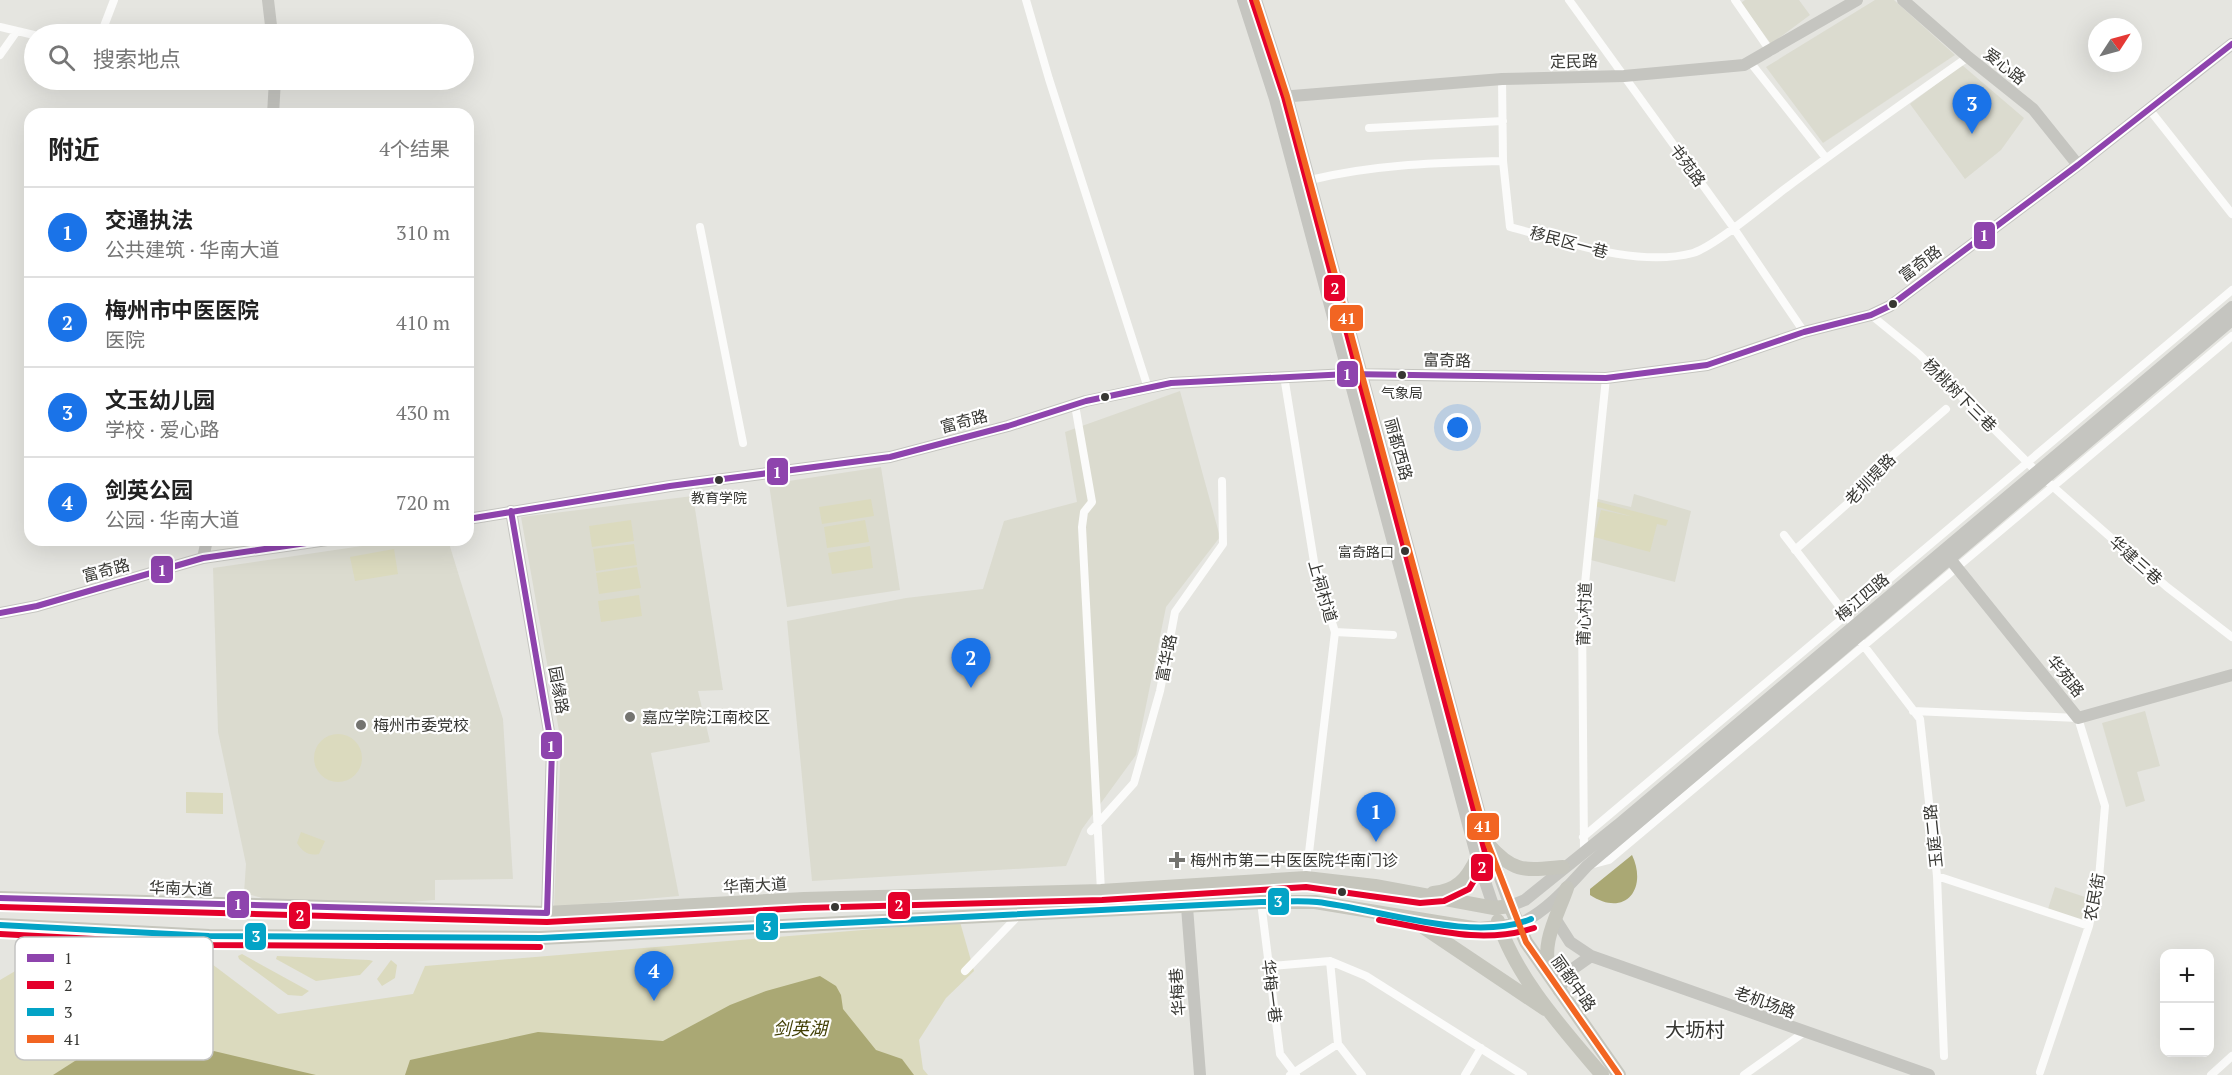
<!DOCTYPE html>
<html lang="zh">
<head>
<meta charset="utf-8">
<style>
	:root { --surface:#fff; --page:#f2f2f2; --text:#222; --muted:#767676; --line:#e0e0e0; --accent:#1a73e8 }
	body { margin:0; font-family:"PT Serif","Noto Sans SC",serif; background:var(--page); color:var(--text) }
	.controls { position:absolute; right:18px; bottom:18px; display:grid; overflow:hidden; border-radius:12px; box-shadow:0 6px 24px #0002 }
	.controls button { width:54px; height:54px; display:grid; place-items:center; padding:0; border:0; border-bottom:2px solid var(--line); background:var(--surface); color:var(--text); font:30px sans-serif }
	.compass { position:absolute; left:2088px; top:18px; width:54px; height:54px; border-radius:50%; background:var(--surface); box-shadow:0 6px 24px #0002; rotate:54deg }
	.you { position:absolute; left:1458px; top:428px; width:21px; height:21px; margin:-15px; border:4px solid #fff; border-radius:50%; background:#1a73e8; box-shadow:0 0 0 9px #1a73e833 }
	.badge { display:grid; place-items:center; width:39px; height:39px; border-radius:50%; background:var(--accent); color:#fff; font-size:20px; font-weight:700 }
	.pin { position:absolute; translate:-50% -50px; filter:drop-shadow(0 2px 3px #0008) }
	.pin::after { content:''; position:absolute; top:32px; width:21px; height:18px; background:inherit; clip-path:polygon(0 0,100% 0,50% 100%) }
	.list { margin:0; padding:0; list-style:none }
	h2 { display:flex; justify-content:space-between; align-items:center; height:78px; margin:0; padding:0 24px; font-size:26px }
	h2 small { font-size:20px; font-weight:400; color:var(--muted) }
	.list li { display:grid; grid-template-columns:39px 1fr auto; gap:18px; align-items:center; box-sizing:border-box; height:90px; padding:0 24px; border-top:2px solid var(--line) }
	.list b { display:block; font-size:22px; white-space:nowrap }
	.list p { margin:0; font-size:20px; white-space:nowrap; color:var(--muted) }
	.list em { font-size:20px; font-style:normal; color:var(--muted) }
	.icon { flex:none; width:33px; height:33px; fill:none; stroke:currentColor; stroke-width:2; stroke-linecap:round; stroke-linejoin:round }
	.map { position:relative; flex:none; width:2232px; height:1075px; overflow:hidden }
	.search { position:absolute; background:var(--surface); box-shadow:0 6px 24px #0002; left:24px; top:24px; width:450px; height:66px; display:flex; align-items:center; gap:15px; box-sizing:border-box; padding:0 21px; border-radius:33px; color:var(--muted); font-size:22px }
	.panel { position:absolute; background:var(--surface); box-shadow:0 6px 24px #0002; left:24px; top:108px; width:450px; height:438px; border-radius:18px }
	.map>svg:first-child { display:block }
	.built { fill:#dbdbcf }
	.green { fill:#dbdabe }
	.water { fill:#aaa874 }
	.lines { fill:none; stroke-linecap:round; stroke-linejoin:round }
	.street { stroke:#fbfbfa; stroke-width:8 }
	.secondary { stroke:#c5c5c0; stroke-width:12 }
	.primary { stroke:#c6c6bd; stroke-width:14 }
	.bus-1-casing { stroke:#fff; stroke-width:10 }
	.bus-2-casing { stroke:#fff; stroke-width:10 }
	.bus-3-casing { stroke:#fff; stroke-width:10 }
	.bus-4-casing { stroke:#fff; stroke-width:10 }
	.bus-1 { stroke:#8e44ad; stroke-width:6 }
	.bus-2 { stroke:#e4002b; stroke-width:6 }
	.bus-3 { stroke:#03a3c6; stroke-width:6 }
	.bus-4 { stroke:#f26522; stroke-width:6 }
	.bus-dot { fill:#373733; stroke:#fff; stroke-width:2 }
	.poi-dot { fill:#747470; stroke:#fff; stroke-width:2 }
	.labels { text-anchor:middle; stroke-width:4.5; stroke-linejoin:round; paint-order:stroke }
	.bus-label { font-size:14px; fill:#373733; stroke:#fff }
	.street-label { font-size:16px; fill:#373733; stroke:#fff }
	.poi-label { font-size:16px; fill:#373733; stroke:#fff; text-anchor:start }
	.water-label { font-size:18px; font-style:italic; fill:#423f04; stroke:#fff }
	.quarter-label { font-size:20px; fill:#373733; stroke:#fff }
	.key { fill:#fff; stroke:#c3c3c2; stroke-width:1.5 }
	.key-label { font-size:16px; fill:#373733 }
	.line-badge { stroke:#fff; stroke-width:2 }
	.badge-label { font-size:16px; text-anchor:middle; font-weight:bold; fill:#fff }
</style>
</head>
<body>
<div class="map">
<svg width="2232" height="1075" viewBox="0 0 2232 1075">
	<rect width="100%" height="100%" fill="#e5e5e0"/>
	<path class="built" d="M1745,0H1799L1810,15L1771,44L1741,3Z
		M1875,0H1894L1955,55L1823,143L1766,67Z
		M1962,65L2024,118L2001,150L1965,179L1910,104Z
		M1180,391L1220,537L1166,607L1136,755L1082,829L1066,866L812,881L787,621L906,598L983,589L1004,521L1077,502L1065,432Z
		M881,467L900,590L787,607L769,484Z
		M1634,494L1691,511L1675,582L1587,559L1594,498L1631,507Z
		M693,496L723,690L698,691L710,742L651,753L679,896L554,907L561,742L521,517Z
		M402,540H448L503,719L513,879L435,880V900L305,910L244,893L246,864L218,732L213,568Z
		M2145,711L2160,766L2137,772L2145,801L2126,807L2102,723Z
		M2055,887L2091,899L2084,921L2048,909Z"/>
	<path class="green" d="M871,499L874,516L822,524L819,507Z
		M1595,501L1668,520L1666,526L1657,524L1650,552L1594,537L1601,510L1634,517L1594,506Z
		M631,520L634,541L592,547L589,526Z
		M865,520L869,542L827,548L824,527Z
		M634,544L637,565L596,571L593,549Z
		M870,546L873,568L832,574L828,553Z
		M394,549L398,574L355,581L350,557Z
		M637,567L641,588L599,594L596,573Z
		M639,595L642,616L601,622L598,601Z
		M314 758a24 24 0 1 1 48 0a24 24 0 1 1-48 0Z
		M186,792L223,793V814L186,813Z
		M301,832L325,841L319,854C308,856 303,852 297,843Z
		M960,922L974,971L946,998L919,1040L923,1069L928,1075H0V980L39,957L200,955L278,1014L413,994L425,966Z
		M242,954L309,991L302,996L288,995L239,959L238,956Z
		M277,956L369,960L373,961L360,975L316,981L276,959Z
		M391,960L397,965L395,978L382,986L377,979Z"/>
	<path class="water" d="M1632,855C1648,889 1625,918 1590,895V889Z
		M820,976L836,986L841,995L843,1009L876,1050L902,1059L914,1075H405L410,1060L538,1032L663,1041L730,1005L766,991Z
		M105,1040L160,1053L180,1043L316,1075H53L78,1059L82,1049Z"/>
	<g class="lines">
		<path class="street" d="M1026,0L1049,79L1148,388
			M1569,0L1733,227L1804,332
			M1735,0L1771,52
			M0,27L34,35
			M101,34L114,0
			M0,55L17,31
			M1750,62L1826,158
			M1502,79L1503,161L1510,227C1564,241 1637,268 1693,253C1714,247 1767,202 1786,188C1846,143 1907,100 1968,57
			M2149,109L2232,214
			M1369,128L1503,121
			M1310,180C1374,164 1437,163 1503,161
			M700,227L743,443
			M1871,315L1919,354L2040,475
			M1284,376L1315,568L1335,632L1306,878
			M1075,405L1092,502L1084,512L1082,527L1101,891
			M2050,484L2167,587L2232,637
			M1784,535L1857,629
			M1795,550L1873,481L1893,455L1946,409
			M1335,632L1393,635
			M1861,642L1920,719L1937,876L1944,1056
			M1913,711L2078,718L2105,806L2099,878L2089,926L2040,1072
			M1091,831L1134,783L1160,691L1175,612L1223,544L1222,481
			M1583,837L2232,290
			M1584,850L1582,613L1606,378
			M1590,865L1609,860L2232,336
			M1937,876L2089,926
			M1261,902L1280,1054L1296,1075
			M1330,961L1338,1044L1362,1075
			M1272,966L1330,961L1366,976L1523,1075
			M965,971L1018,916
			M1290,1075L1338,1044
			M1465,1075L1481,1048
			M1744,1075L1803,1033
			M2211,1075L2232,1056"/>
		<path class="secondary" d="M268,0L272,34
			M1243,0L1275,99L1477,858L1494,908
			M1256,0L1287,96L1488,844L1510,906L1525,900L1618,825L2232,307
			M1903,0L1968,57L2033,109L2078,165
			M1280,97L1502,79L1624,76L1744,65L1857,0
			M273,114L275,80
			M511,511L552,749L547,913
			M468,519L670,486L890,457L1008,426L1086,401L1171,383L1348,374L1606,378L1707,365L1804,332L1871,315L1890,306L2078,165L2232,44
			M203,558L207,540
			M1950,559L2078,718L2232,675
			M0,613L37,606L203,558L327,540
			M1187,907L1200,1075
			M1556,920L1570,942L1591,956L1929,1075
			M1517,925C1545,913 1567,888 1587,866L2232,320
			M1559,991L1567,973L1591,956"/>
		<path class="primary" d="M1488,844C1514,874 1526,870 1563,867
			M1433,893C1457,891 1467,879 1477,858
			M0,898L547,913L804,899L1101,891L1306,878L1375,886L1494,908L1510,906L1526,942L1619,1075
			M1411,919L1545,1009
			M1498,921C1516,978 1564,1030 1602,1075
			M0,925L209,936L541,938L1261,902H1315L1479,929L1517,925
			M1551,973C1539,945 1558,915 1567,888"/>
		<g class="bus-1-casing">
			<path id="bus-1" d="M468,519L670,486L890,457L1008,426L1086,401L1171,383L1348,374L1606,378L1707,365L1804,332L1871,315L1890,306L2078,165L2232,44
				M0,613L37,606L203,558L327,540
				M0,898L547,913L552,749L511,511"/>
		</g>
		<g class="bus-2-casing">
			<path id="bus-2" d="M0,907L547,922L804,908L1102,900L1306,887L1420,903L1444,901L1469,889L1485,862L1486,856L1284,97L1252,0
				M1379,920C1432,929 1481,945 1534,928
				M0,934L209,945L540,947"/>
		</g>
		<g class="bus-3-casing">
			<path id="bus-3" d="M0,925L209,936L541,938L1261,902C1279,902 1299,900 1317,902C1378,909 1474,943 1531,919"/>
		</g>
		<g class="bus-4-casing">
			<path id="bus-4" d="M1256,0L1287,96L1488,844L1526,942L1619,1075"/>
		</g>
		<use href="#bus-1" class="bus-1"/>
		<use href="#bus-2" class="bus-2"/>
		<use href="#bus-3" class="bus-3"/>
		<use href="#bus-4" class="bus-4"/>
	</g>
	<g class="bus-dot">
		<circle cx="1893" cy="304" r="5"/>
		<circle cx="1402" cy="375" r="5"/>
		<circle cx="1105" cy="397" r="5"/>
		<circle cx="719" cy="480" r="5"/>
		<circle cx="1405" cy="551" r="5"/>
		<circle cx="1342" cy="892" r="5"/>
		<circle cx="835" cy="907" r="5"/>
	</g>
	<g class="poi-dot">
		<circle cx="630" cy="717" r="6"/>
		<circle cx="361" cy="725" r="6"/>
		<path d="M1174 851h6v6h6v6h-6v6h-6v-6h-6v-6h6z"/>
	</g>
	<g class="labels">
		<g class="bus-label">
			<text x="1402" y="398">气象局</text>
			<text x="719" y="503">教育学院</text>
			<text x="1394" y="557" text-anchor="end">富奇路口</text>
		</g>
		<g class="street-label">
			<text transform="translate(1574 61) rotate(-1)" y="6">定民路</text>
			<text transform="translate(2005 66) rotate(38)" y="6">爱心路</text>
			<text transform="translate(1688 165) rotate(54)" y="6">书苑路</text>
			<text transform="translate(1569 242) rotate(15)" y="6">移民区一巷</text>
			<text transform="translate(1920 263) rotate(-37)" y="6">富奇路</text>
			<text transform="translate(1447 360) rotate(1)" y="6">富奇路</text>
			<text transform="translate(1960 395) rotate(45)" y="6">杨桃树下三巷</text>
			<text transform="translate(964 421) rotate(-15)" y="6">富奇路</text>
			<text transform="translate(1399 449) rotate(75)" y="6">丽都西路</text>
			<text transform="translate(1870 479) rotate(-46)" y="6">老圳堤路</text>
			<text transform="translate(2136 560) rotate(42)" y="6">华建三巷</text>
			<text transform="translate(106 570) rotate(-15)" y="6">富奇路</text>
			<text transform="translate(1323 591) rotate(74)" y="6">上祠村道</text>
			<text transform="translate(1862 597) rotate(-40)" y="6">梅江四路</text>
			<text transform="translate(1584 614) rotate(-88)" y="6">莆心村道</text>
			<text transform="translate(1166 658) rotate(-79)" y="6">富华路</text>
			<text transform="translate(2066 676) rotate(51)" y="6">华苑路</text>
			<text transform="translate(559 690) rotate(80)" y="6">园缘路</text>
			<text transform="translate(1933 836) rotate(-96)" y="6">玉庭二路</text>
			<text transform="translate(755 885) rotate(-3)" y="6">华南大道</text>
			<text transform="translate(181 888) rotate(2)" y="6">华南大道</text>
			<text transform="translate(2094 897) rotate(-79)" y="6">农民街</text>
			<text transform="translate(1574 983) rotate(55)" y="6">丽都中路</text>
			<text transform="translate(1272 991) rotate(83)" y="6">华梅一巷</text>
			<text transform="translate(1177 992) rotate(-94)" y="6">华梅巷</text>
			<text transform="translate(1765 1002) rotate(20)" y="6">老机场路</text>
		</g>
		<g class="poi-label">
			<text x="642" y="723">嘉应学院江南校区</text>
			<text x="373" y="731">梅州市委党校</text>
			<text x="1190" y="866">梅州市第二中医医院华南门诊</text>
		</g>
		<g class="water-label">
			<text x="800" y="1035">剑英湖</text>
		</g>
		<g class="quarter-label">
			<text x="1695" y="1037">大坜村</text>
		</g>
	</g>
	<rect x="15" y="937" width="198" height="123" rx="9" class="key"/>
	<rect x="27" y="954" width="27" height="8" fill="#8e44ad"/>
	<rect x="27" y="981" width="27" height="8" fill="#e4002b"/>
	<rect x="27" y="1008" width="27" height="8" fill="#03a3c6"/>
	<rect x="27" y="1035" width="27" height="8" fill="#f26522"/>
	<g class="key-label">
		<text x="64" y="964">1</text>
		<text x="64" y="991">2</text>
		<text x="64" y="1018">3</text>
		<text x="64" y="1045">41</text>
	</g>
	<g class="line-badge">
		<rect x="1973" y="221" width="23" height="29" rx="6" fill="#8e44ad"/>
		<rect x="1323" y="274" width="23" height="28" rx="6" fill="#e4002b"/>
		<rect x="1329" y="304" width="35" height="28" rx="6" fill="#f26522"/>
		<rect x="1336" y="360" width="23" height="28" rx="6" fill="#8e44ad"/>
		<rect x="766" y="457" width="23" height="29" rx="6" fill="#8e44ad"/>
		<rect x="150" y="555" width="24" height="29" rx="6" fill="#8e44ad"/>
		<rect x="540" y="731" width="23" height="29" rx="6" fill="#8e44ad"/>
		<rect x="1466" y="812" width="34" height="29" rx="6" fill="#f26522"/>
		<rect x="1470" y="853" width="24" height="29" rx="6" fill="#e4002b"/>
		<rect x="1267" y="887" width="23" height="29" rx="6" fill="#03a3c6"/>
		<rect x="226" y="890" width="24" height="29" rx="6" fill="#8e44ad"/>
		<rect x="887" y="891" width="24" height="29" rx="6" fill="#e4002b"/>
		<rect x="288" y="901" width="23" height="29" rx="6" fill="#e4002b"/>
		<rect x="755" y="912" width="24" height="29" rx="6" fill="#03a3c6"/>
		<rect x="244" y="922" width="23" height="29" rx="6" fill="#03a3c6"/>
	</g>
	<g class="badge-label">
		<text x="1984" y="241">1</text>
		<text x="1335" y="294">2</text>
		<text x="1347" y="324">41</text>
		<text x="1347" y="380">1</text>
		<text x="777" y="478">1</text>
		<text x="162" y="576">1</text>
		<text x="551" y="752">1</text>
		<text x="1483" y="832">41</text>
		<text x="1482" y="873">2</text>
		<text x="1278" y="907">3</text>
		<text x="238" y="910">1</text>
		<text x="899" y="911">2</text>
		<text x="300" y="921">2</text>
		<text x="767" y="932">3</text>
		<text x="256" y="942">3</text>
	</g>
</svg>
<div class="controls">
<button>+</button>
<button>−</button>
</div>
<svg class="compass" viewBox="-18 -18 36 36"><path d="M0-13l5 13h-10z" fill="#e53935"/><path d="M0 13l5-13h-10z" fill="#767676"/></svg>
<div class="you"></div>
<div class="pin badge" style="left:1376px;top:842px">1</div>
<div class="pin badge" style="left:971px;top:688px">2</div>
<div class="pin badge" style="left:1972px;top:134px">3</div>
<div class="pin badge" style="left:654px;top:1001px">4</div>
<div class="search"><svg class="icon" aria-label="search" viewBox="0 0 24 24"><circle cx="10" cy="10" r="6"/><path d="M15 15l6 6"/></svg>搜索地点</div>
<section class="panel">
<h2>附近<small>4个结果</small></h2>
<ul class="list">
<li><span class="badge">1</span><div><b>交通执法</b><p>公共建筑 · 华南大道</p></div><em>310 m</em></li>
<li><span class="badge">2</span><div><b>梅州市中医医院</b><p>医院</p></div><em>410 m</em></li>
<li><span class="badge">3</span><div><b>文玉幼儿园</b><p>学校 · 爱心路</p></div><em>430 m</em></li>
<li><span class="badge">4</span><div><b>剑英公园</b><p>公园 · 华南大道</p></div><em>720 m</em></li>
</ul>
</section>
</div>
</body>
</html>
